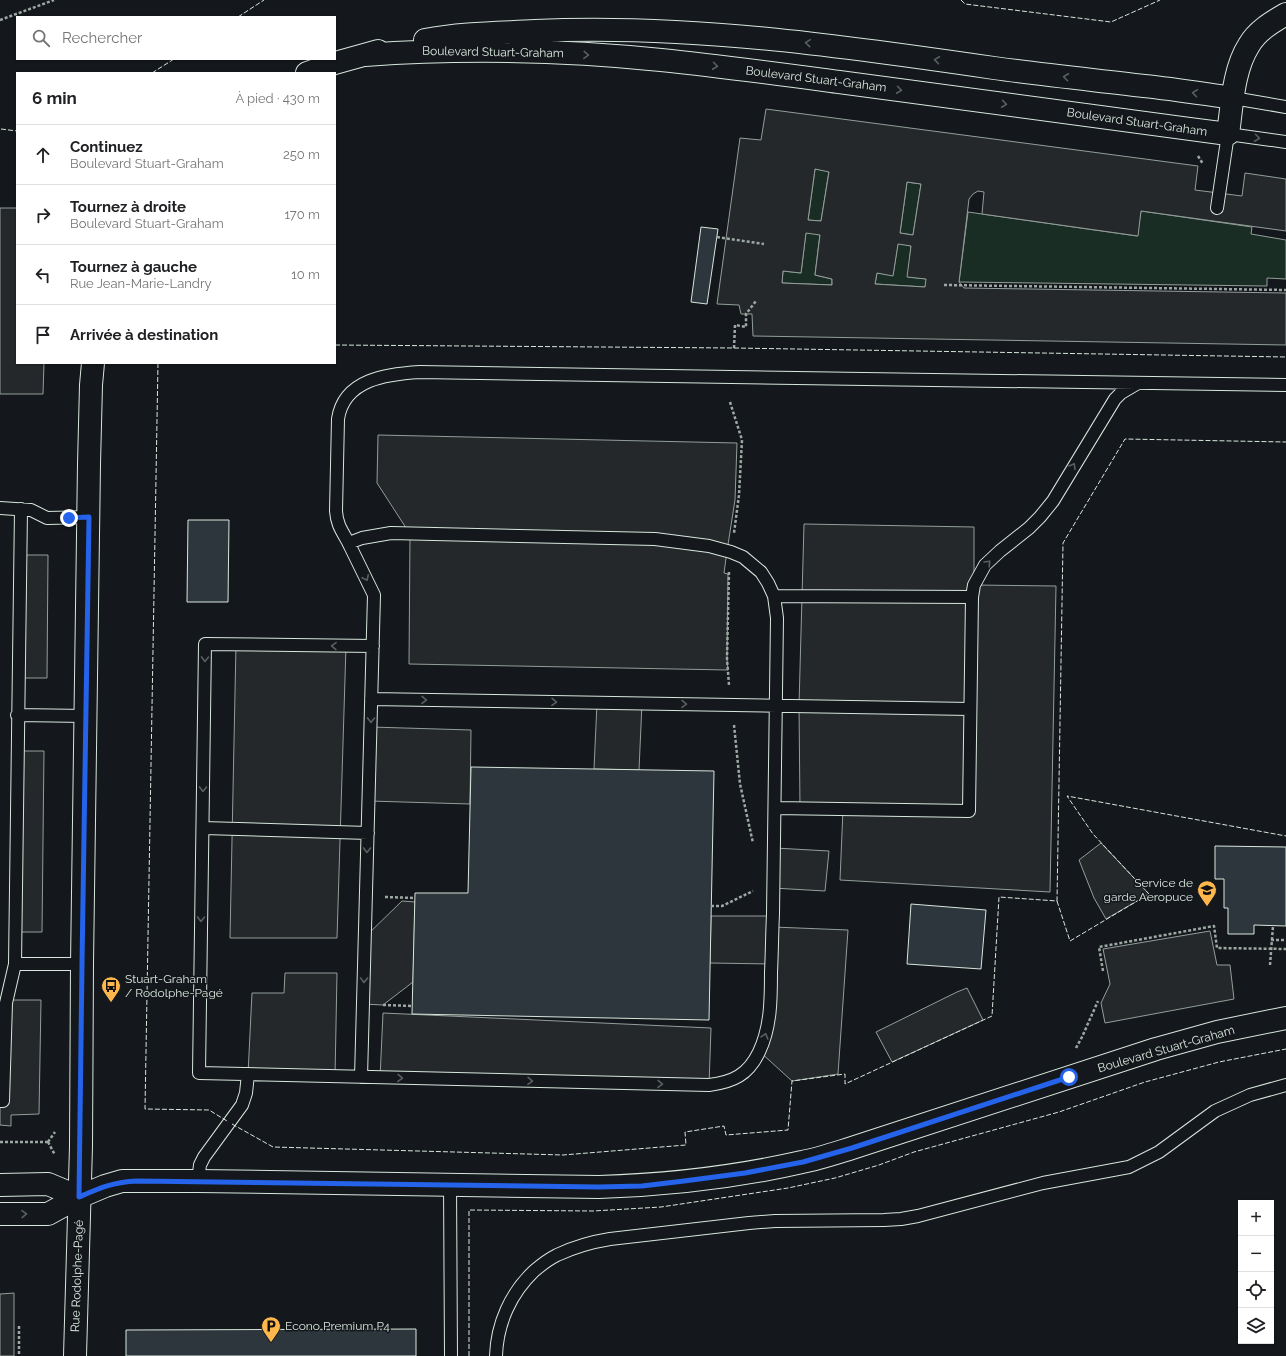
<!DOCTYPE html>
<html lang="fr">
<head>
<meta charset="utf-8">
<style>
	:root { --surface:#fff; --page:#f6f6f6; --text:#202124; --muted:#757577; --line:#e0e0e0 }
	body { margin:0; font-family:Raleway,sans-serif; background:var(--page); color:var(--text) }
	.controls { position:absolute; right:12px; bottom:12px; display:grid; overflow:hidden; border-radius:0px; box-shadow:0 1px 3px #0004 }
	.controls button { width:36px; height:36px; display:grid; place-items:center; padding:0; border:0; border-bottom:1px solid var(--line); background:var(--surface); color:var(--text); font:20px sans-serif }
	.stop { position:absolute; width:12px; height:12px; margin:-9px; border:3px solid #2563eb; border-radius:50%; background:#fff }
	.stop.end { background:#2563eb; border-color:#fff; box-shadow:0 1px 4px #0008 }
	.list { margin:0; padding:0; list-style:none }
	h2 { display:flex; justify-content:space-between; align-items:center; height:52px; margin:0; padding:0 16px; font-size:17px }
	h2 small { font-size:13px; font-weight:400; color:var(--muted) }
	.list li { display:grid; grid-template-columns:26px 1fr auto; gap:12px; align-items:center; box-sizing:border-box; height:60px; padding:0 16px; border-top:1px solid var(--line) }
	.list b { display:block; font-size:15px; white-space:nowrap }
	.list p { margin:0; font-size:13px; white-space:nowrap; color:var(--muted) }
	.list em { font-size:13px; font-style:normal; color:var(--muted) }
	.icon { flex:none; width:22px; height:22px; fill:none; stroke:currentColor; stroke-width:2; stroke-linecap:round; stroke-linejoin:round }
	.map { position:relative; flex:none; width:1286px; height:1356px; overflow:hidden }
	.search { position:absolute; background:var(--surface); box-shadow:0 1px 3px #0004; left:16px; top:16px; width:320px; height:44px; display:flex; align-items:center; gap:10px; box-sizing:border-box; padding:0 14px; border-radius:0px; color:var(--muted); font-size:15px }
	.panel { position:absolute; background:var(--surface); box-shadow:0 1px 3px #0004; left:16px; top:72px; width:320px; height:292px; border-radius:0px }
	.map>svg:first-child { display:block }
	.green { fill:#1a2d24; stroke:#939e99 }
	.parking { fill:#24282b; stroke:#939e99; fill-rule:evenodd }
	.building { fill:#2c363c; stroke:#d8e6dc }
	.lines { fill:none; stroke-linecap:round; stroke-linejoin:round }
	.lane-casing { stroke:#d8e6dc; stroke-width:14 }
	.street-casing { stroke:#d8e6dc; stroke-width:24 }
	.path { stroke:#9da8a2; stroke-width:2.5; stroke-dasharray:3 2; stroke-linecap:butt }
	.lane { stroke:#14181c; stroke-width:12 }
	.street { stroke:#14181c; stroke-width:22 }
	.fence { stroke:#d8e6dc; stroke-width:1; stroke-dasharray:5 2; stroke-linecap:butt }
	.oneway { stroke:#59605f }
	.route { stroke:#2563eb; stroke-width:5 }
	.labels { text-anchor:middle; stroke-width:3; stroke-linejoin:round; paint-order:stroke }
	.street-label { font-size:12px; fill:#d8e6dc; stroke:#14181c }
	.poi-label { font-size:12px; fill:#d8e6dc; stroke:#14181c; text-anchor:start }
</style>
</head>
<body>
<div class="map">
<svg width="1286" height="1356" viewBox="0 0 1286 1356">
	<rect width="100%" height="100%" fill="#14181c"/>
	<path class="green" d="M815,169L829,171L821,221L808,220Z
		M907,182L921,184L913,235L900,233Z
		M1141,211L1252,227L1251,234L1286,240V279L1267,278V286L959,282L968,212L1137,236Z
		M806,232L820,234L815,275L832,279V285L782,283L783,271L801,273Z
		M898,243L911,246L908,277L927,279L925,287L875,284L877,273L893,275Z"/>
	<path class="parking" d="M766,109L1198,166L1195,190L1242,196L1245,173L1286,179V231L1141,211L1138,236L982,214L984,192L978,191L973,194L969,199L959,282L964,288L1286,293V345L753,336L752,314H741L739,305L717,304L740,138L761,140ZM815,169L829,172L821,221L808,220ZM907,182L921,184L913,235L900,233ZM806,233L820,235L815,275L832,279V285L782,283L783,271L801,273ZM898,244L911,246L907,277L926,279L925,287L875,284L877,273L893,276Z
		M0,208H17V363H44L43,394H0Z
		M378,435L737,443L735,500L727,551L724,573L728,574L727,659L728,670L409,664L410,534L377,483Z
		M804,524L974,527V585L1056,586L1050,892L840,880L843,809L800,808L799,705Z
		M20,555H48L47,678H18Z
		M236,644L346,646L337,938H230Z
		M597,703H642L639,770L594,769Z
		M371,727L471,730L470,804L369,801Z
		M17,751H44L42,932H15Z
		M1101,843L1149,894L1106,919L1094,898L1079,860Z
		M775,848L829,851L825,891L773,888Z
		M402,901L415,902L413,982L383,1005L363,1004L365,937Z
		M711,916H773V927L848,930L838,1074L792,1081L759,1051L771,964L710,963Z
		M1210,931L1217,965H1230L1234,999L1105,1023L1101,1003L1110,984L1103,949Z
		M285,973H337L335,1077L248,1074L252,993H284Z
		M967,988L983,1020L892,1062L876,1032L957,992Z
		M6,1000H41L39,1114L11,1115V1126L0,1125V1101Z
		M383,1013L711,1028L709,1085L380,1078Z
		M14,1293V1356H0V1294Z"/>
	<path class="building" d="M701,227L718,229L707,304L691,302Z
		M188,520H229L228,602H187Z
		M471,767L714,771L709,1020L412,1014L415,893H468Z
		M1215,846L1286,847V926L1254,925V934H1228V908H1224V879H1215Z
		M911,904L986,910L981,969L907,964Z
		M416,1329V1356H126V1330Z"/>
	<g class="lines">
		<g class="lane-casing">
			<path id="lane" d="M1233,98L1286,107
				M1217,208L1228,134L1286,142
				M0,508L31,510L47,518L89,517
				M21,509L15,964H82
				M349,543L362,538L391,533L655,539L709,546L731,552L743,557L761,572L768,583L774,596L777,618C776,717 775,816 773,914C772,934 772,953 771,972C771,999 771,1027 759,1052C748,1075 733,1082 709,1085L199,1073L205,644L373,646
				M774,596L972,597L969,811L775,808
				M972,597L974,585L985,565L1000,551L1029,528L1040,517L1053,501L1115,399L1121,393L1138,383
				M371,699L970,709
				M17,715L86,716
				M203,828L368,833
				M361,1077L374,595C366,579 358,562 350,546C344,533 337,527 336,511L338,419C344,379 387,374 420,372L732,377L1286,385
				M0,1101H3L6,1003L15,964
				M198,1181L200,1165L204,1157L242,1105L246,1093L248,1074
				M450,1184L451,1356
				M496,1356C497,1323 511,1293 534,1271C541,1265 549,1259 557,1255C574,1247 591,1242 610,1239L749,1223L775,1221L884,1220L901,1219L918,1216L1043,1183L1129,1167L1159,1152L1215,1111L1250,1095L1286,1085"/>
		</g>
		<g class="street-casing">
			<path id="street" d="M425,40C462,33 498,33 535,31C689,24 843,46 994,68C1044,75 1094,80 1144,86C1174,89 1204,94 1233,98
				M365,55C463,48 563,50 661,60C720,66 779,74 839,82C968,99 1098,117 1228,134C1232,106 1233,70 1249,45C1257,31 1272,22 1286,14
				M307,73L335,63L378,51
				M0,1185L48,1184L79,1197
				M0,1214H48L79,1197L105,1186L122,1181H198L599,1187C667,1185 736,1177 802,1162C819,1159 836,1153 852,1148L1156,1049L1217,1032L1286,1018
				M75,1356L81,1146L82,964L89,464L91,385L93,363"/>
		</g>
		<path class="path" d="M0,20L54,0
			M1198,156L1203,164
			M717,237L764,244
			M944,285L1286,290
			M734,348L735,325L746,327V314L756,301
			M730,402L742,440L739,495L734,533
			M729,572L727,659L729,685
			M734,725L740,784L753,843
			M385,897L415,898
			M711,906H722L753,891
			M1271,940H1286
			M1270,965L1273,926
			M1103,971L1099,947L1214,926L1217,948L1286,949
			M383,1005L412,1006
			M1076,1048L1082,1037L1098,1001
			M0,1142H48
			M48,1142L55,1132
			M48,1142L55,1155
			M19,1326V1356"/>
		<use href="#lane" class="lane"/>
		<use href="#street" class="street"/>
		<path class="fence" d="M961,0L965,4L1111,22L1160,0
			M238,17L264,0
			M152,73L174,59
			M1,129L17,131
			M335,345L734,348L1286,357
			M158,363L145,1109L209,1110L227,1121
			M1057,901L1070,941L1149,894L1093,834L1067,796L1286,836
			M232,1124L273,1147L563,1155L686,1145L685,1132L724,1126L726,1135L788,1130L792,1081L845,1074V1084L992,1016L999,897L1057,901L1063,543L1125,439L1286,442
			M469,1356V1210L593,1211L661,1207L788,1188L835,1178L879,1165L914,1152L1059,1112L1145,1082L1219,1062L1286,1049"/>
	</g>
	<defs><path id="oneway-chevron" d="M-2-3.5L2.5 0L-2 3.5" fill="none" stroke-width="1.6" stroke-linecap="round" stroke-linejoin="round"/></defs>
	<g class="oneway">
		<use href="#oneway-chevron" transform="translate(808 43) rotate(-175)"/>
		<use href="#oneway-chevron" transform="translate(586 55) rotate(3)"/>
		<use href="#oneway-chevron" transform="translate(937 60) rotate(-172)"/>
		<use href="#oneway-chevron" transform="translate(715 66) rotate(7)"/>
		<use href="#oneway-chevron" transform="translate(1066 77) rotate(-173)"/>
		<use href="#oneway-chevron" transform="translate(899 90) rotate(7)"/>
		<use href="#oneway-chevron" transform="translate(1195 93) rotate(-172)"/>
		<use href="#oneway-chevron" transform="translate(1004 104) rotate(8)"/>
		<use href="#oneway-chevron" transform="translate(1257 138) rotate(8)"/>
		<use href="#oneway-chevron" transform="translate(1073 466) rotate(-59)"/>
		<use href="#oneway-chevron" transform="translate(988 563) rotate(-47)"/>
		<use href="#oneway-chevron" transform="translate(366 578) rotate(64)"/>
		<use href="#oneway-chevron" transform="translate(334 646) rotate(-179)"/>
		<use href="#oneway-chevron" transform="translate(205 659) rotate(91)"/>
		<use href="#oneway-chevron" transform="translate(424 700) rotate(1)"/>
		<use href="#oneway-chevron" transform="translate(554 702) rotate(1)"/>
		<use href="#oneway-chevron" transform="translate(684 704) rotate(1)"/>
		<use href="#oneway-chevron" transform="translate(371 720) rotate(91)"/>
		<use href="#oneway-chevron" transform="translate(203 789) rotate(91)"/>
		<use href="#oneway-chevron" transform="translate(367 850) rotate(91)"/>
		<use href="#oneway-chevron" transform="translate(201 919) rotate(91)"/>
		<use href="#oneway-chevron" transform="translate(364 980) rotate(92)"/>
		<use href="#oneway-chevron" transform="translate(765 1036) rotate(-74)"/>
		<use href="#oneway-chevron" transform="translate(400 1078) rotate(1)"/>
		<use href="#oneway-chevron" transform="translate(530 1081) rotate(1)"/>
		<use href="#oneway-chevron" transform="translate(660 1084) rotate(1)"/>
		<use href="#oneway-chevron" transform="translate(24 1214) rotate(-1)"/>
	</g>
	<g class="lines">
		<path class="route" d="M69,518L89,517L82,964L79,1197C100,1188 113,1182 137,1181L598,1187L642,1186L684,1181L745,1173L803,1162L852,1148L1069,1077"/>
	</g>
	<defs>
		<g id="school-pin" transform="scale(1)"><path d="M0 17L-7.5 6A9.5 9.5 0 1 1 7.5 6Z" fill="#ffb74d" stroke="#14181c"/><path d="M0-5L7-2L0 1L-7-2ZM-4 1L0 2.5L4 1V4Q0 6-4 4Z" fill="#111"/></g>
		<g id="bus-pin" transform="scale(1)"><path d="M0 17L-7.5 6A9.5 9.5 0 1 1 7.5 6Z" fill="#ffb74d" stroke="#14181c"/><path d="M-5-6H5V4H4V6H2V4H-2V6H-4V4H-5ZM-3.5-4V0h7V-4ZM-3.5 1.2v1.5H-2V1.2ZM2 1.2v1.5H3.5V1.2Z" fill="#111"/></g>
		<g id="parking-pin" transform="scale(1)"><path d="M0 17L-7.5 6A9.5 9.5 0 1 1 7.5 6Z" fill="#ffb74d" stroke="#14181c"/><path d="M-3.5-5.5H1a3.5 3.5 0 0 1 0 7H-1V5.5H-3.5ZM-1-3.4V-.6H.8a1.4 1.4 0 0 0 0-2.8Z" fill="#111"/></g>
	</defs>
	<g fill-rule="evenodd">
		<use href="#school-pin" x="1207" y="890"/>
		<use href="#bus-pin" x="111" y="986"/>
		<use href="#parking-pin" x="271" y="1326"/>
	</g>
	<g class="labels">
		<g class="street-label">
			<text transform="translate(493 52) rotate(1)" y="4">Boulevard Stuart-Graham</text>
			<text transform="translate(816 79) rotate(7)" y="4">Boulevard Stuart-Graham</text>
			<text transform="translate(1137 122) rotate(8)" y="4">Boulevard Stuart-Graham</text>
			<text transform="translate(1166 1049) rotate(-16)" y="4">Boulevard Stuart-Graham</text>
			<text transform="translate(77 1276) rotate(-88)" y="4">Rue Rodolphe-Pagé</text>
		</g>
		<g class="poi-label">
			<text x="1193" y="887" text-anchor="end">Service de<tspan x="1193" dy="14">garde Aeropuce</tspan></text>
			<text x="125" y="983">Stuart-Graham<tspan x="125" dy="14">/ Rodolphe-Pagé</tspan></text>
			<text x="285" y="1330">Econo Premium P4</text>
		</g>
	</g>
</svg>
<div class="controls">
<button>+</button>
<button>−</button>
<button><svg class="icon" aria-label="locate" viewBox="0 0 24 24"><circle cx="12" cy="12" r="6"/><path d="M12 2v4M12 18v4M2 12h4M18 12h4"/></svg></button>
<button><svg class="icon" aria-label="layers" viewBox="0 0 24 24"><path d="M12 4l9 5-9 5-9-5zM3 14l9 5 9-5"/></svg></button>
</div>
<div class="stop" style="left:1069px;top:1077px"></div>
<div class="stop end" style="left:69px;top:518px"></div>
<div class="search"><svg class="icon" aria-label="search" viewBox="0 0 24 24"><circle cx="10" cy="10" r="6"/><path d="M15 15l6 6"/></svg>Rechercher</div>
<section class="panel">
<h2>6 min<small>À pied · 430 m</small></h2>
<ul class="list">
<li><svg class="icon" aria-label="ahead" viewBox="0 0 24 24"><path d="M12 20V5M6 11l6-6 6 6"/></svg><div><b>Continuez</b><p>Boulevard Stuart-Graham</p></div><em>250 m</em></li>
<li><svg class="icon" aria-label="right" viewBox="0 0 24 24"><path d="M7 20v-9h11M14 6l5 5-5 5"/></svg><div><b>Tournez à droite</b><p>Boulevard Stuart-Graham</p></div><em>170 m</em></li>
<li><svg class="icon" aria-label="left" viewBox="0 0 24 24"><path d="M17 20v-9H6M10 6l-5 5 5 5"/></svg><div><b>Tournez à gauche</b><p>Rue Jean-Marie-Landry</p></div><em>10 m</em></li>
<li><svg class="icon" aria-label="arrive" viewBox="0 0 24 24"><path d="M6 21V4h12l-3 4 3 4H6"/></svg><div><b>Arrivée à destination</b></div></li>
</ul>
</section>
</div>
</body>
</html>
